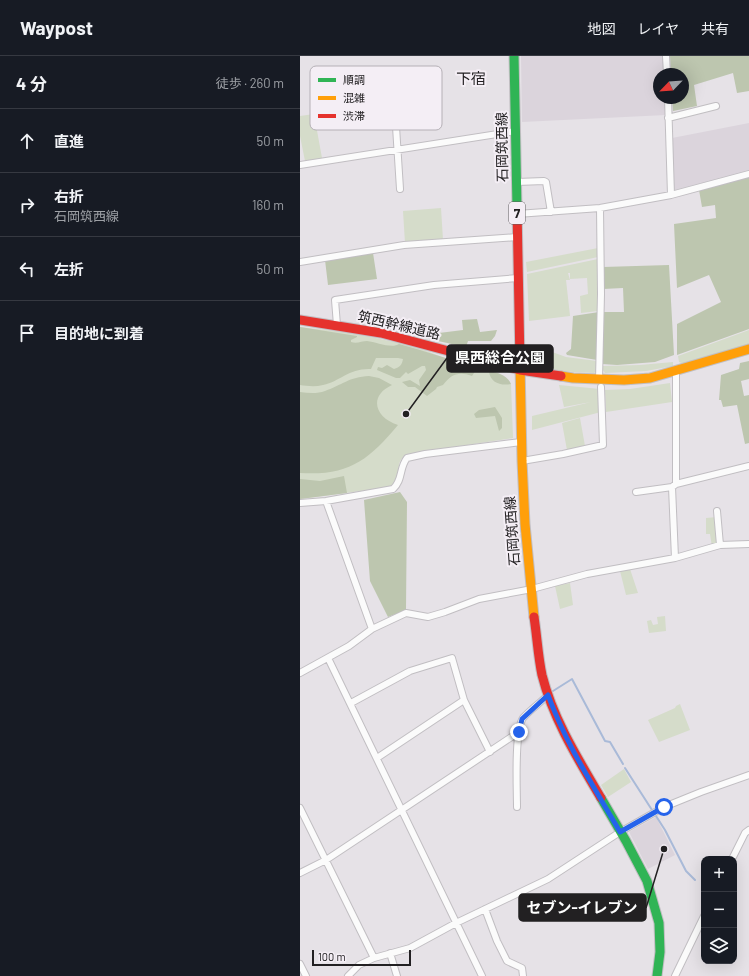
<!DOCTYPE html>
<html lang="ja">
<head>
<meta charset="utf-8">
<style>
	:root { --surface:#171b24; --page:#242831; --text:#f1f3f6; --muted:#9ea1a6; --line:#363941 }
	body { margin:0; font-family:Barlow,"Noto Sans JP",sans-serif; background:var(--page); color:var(--text) }
	.controls { position:absolute; right:12px; bottom:12px; display:grid; overflow:hidden; border-radius:8px; box-shadow:0 4px 16px #0002 }
	.controls button { width:36px; height:36px; display:grid; place-items:center; padding:0; border:0; border-bottom:1px solid var(--line); background:var(--surface); color:var(--text); font:20px sans-serif }
	.compass { position:absolute; left:353px; top:12px; width:36px; height:36px; border-radius:50%; background:var(--surface); box-shadow:0 4px 16px #0002; rotate:245deg }
	.scale { position:absolute; left:12px; bottom:10px; width:99px; box-sizing:border-box; padding-left:4px; border:2px solid #222022; border-top:0; font-size:11px; line-height:14px; white-space:nowrap; color:#222022; -webkit-text-stroke:3px #f4eef5; paint-order:stroke }
	.stop { position:absolute; width:12px; height:12px; margin:-9px; border:3px solid #2563eb; border-radius:50%; background:#fff }
	.stop.end { background:#2563eb; border-color:#fff; box-shadow:0 1px 4px #0008 }
	.list { margin:0; padding:0; list-style:none }
	h2 { display:flex; justify-content:space-between; align-items:center; height:52px; margin:0; padding:0 16px; font-size:17px }
	h2 small { font-size:13px; font-weight:400; color:var(--muted) }
	.list li { display:grid; grid-template-columns:26px 1fr auto; gap:12px; align-items:center; box-sizing:border-box; height:64px; padding:0 16px; border-top:1px solid var(--line) }
	.list b { display:block; font-size:15px; white-space:nowrap }
	.list p { margin:0; font-size:13px; white-space:nowrap; color:var(--muted) }
	.list em { font-size:13px; font-style:normal; color:var(--muted) }
	.icon { flex:none; width:22px; height:22px; fill:none; stroke:currentColor; stroke-width:2; stroke-linecap:round; stroke-linejoin:round }
	.map { position:relative; flex:none; width:449px; height:920px; overflow:hidden }
	header { display:flex; align-items:center; gap:24px; box-sizing:border-box; height:56px; padding:0 20px; background:var(--surface); border-bottom:1px solid var(--line) }
	header strong { font-size:19px }
	nav { display:flex; gap:22px; margin-inline-start:auto; font-size:14px }
	main { display:flex }
	aside { flex:1; background:var(--surface) }
	.map>svg:first-child { display:block }
	.built { fill:#dbd4dc }
	.green { fill:#d5dcca }
	.forest { fill:#bdc6af }
	.lines { fill:none; stroke-linecap:round; stroke-linejoin:round }
	.stream { stroke:#a9bad8; stroke-width:2 }
	.street-casing { stroke:#c1bec2; stroke-width:8 }
	.fast-casing { stroke:#c1bec2; stroke-width:11 }
	.slow-casing { stroke:#c1bec2; stroke-width:11 }
	.jam-casing { stroke:#c1bec2; stroke-width:11 }
	.street { stroke:#fbfbfb; stroke-width:6 }
	.fast { stroke:#30b455; stroke-width:9 }
	.slow { stroke:#ff9f0a; stroke-width:9 }
	.jam { stroke:#e5322d; stroke-width:9 }
	.route { stroke:#2563eb; stroke-width:5 }
	.labels { text-anchor:middle; stroke-width:4; stroke-linejoin:round; paint-order:stroke }
	.shield { fill:#f4eef5; stroke:#615e61; stroke-width:1 }
	.shield-label { font-size:13px; font-weight:bold; fill:#222022 }
	.street-label { font-size:14px; fill:#222022; stroke:#f4eef5 }
	.neighbourhood-label { font-size:15px; fill:#222022; stroke:#f4eef5 }
	.key { fill:#f4eef5; stroke:#b5b0b6; stroke-width:1 }
	.key-label { font-size:11px; fill:#222022 }
	.leader { fill:none; stroke:#222022; stroke-width:1.5 }
	.callout-dot { fill:#222022; stroke:#f4eef5; stroke-width:1.5 }
	.callout { fill:#222022; stroke:#222022; stroke-width:1.5 }
	.callout-label { font-size:15px; text-anchor:middle; font-weight:bold; fill:#fff }
</style>
</head>
<body>
<header>
<strong>Waypost</strong>
<nav><a>地図</a><a>レイヤ</a><a>共有</a></nav>
</header>
<main>
<aside>
<h2>4 分<small>徒歩 · 260 m</small></h2>
<ul class="list">
<li><svg class="icon" aria-label="ahead" viewBox="0 0 24 24"><path d="M12 20V5M6 11l6-6 6 6"/></svg><div><b>直進</b></div><em>50 m</em></li>
<li><svg class="icon" aria-label="right" viewBox="0 0 24 24"><path d="M7 20v-9h11M14 6l5 5-5 5"/></svg><div><b>右折</b><p>石岡筑西線</p></div><em>160 m</em></li>
<li><svg class="icon" aria-label="left" viewBox="0 0 24 24"><path d="M17 20v-9H6M10 6l-5 5 5 5"/></svg><div><b>左折</b></div><em>50 m</em></li>
<li><svg class="icon" aria-label="arrive" viewBox="0 0 24 24"><path d="M6 21V4h12l-3 4 3 4H6"/></svg><div><b>目的地に到着</b></div></li>
</ul>
</aside>
<div class="map">
<svg width="449" height="920" viewBox="0 0 449 920">
	<rect width="100%" height="100%" fill="#e6e2e7"/>
	<path class="built" d="M221,0H364V18H359V42H365L366,59L222,66Z
		M449,67V115L375,134L374,132L372,82Z
		M356,761L375,799L348,813L329,776Z"/>
	<path class="green" d="M14,58L22,102L5,105L0,80V60Z
		M141,152L143,184L105,187L103,155Z
		M298,192V201L227,216L226,206Z
		M298,203V255L281,257L280,240L288,238L287,222L270,223V217H268L270,224H266L270,260L229,265L227,218Z
		M0,271C40,275 85,282 124,294C133,297 141,301 150,304C165,308 205,313 211,328L213,382L108,398C95,405 101,412 97,423C96,426 93,429 91,431L0,443Z
		M449,274V288L384,308L379,306L378,300Z
		M244,293L266,301L297,305L298,314L294,317L273,316L243,312L240,309Z
		M373,306V310L346,315L305,317L303,314V310L340,309Z
		M370,327L372,346L306,356L305,334L330,333Z
		M259,329L300,333L301,356L232,374V360L291,346L264,351Z
		M280,362L285,390L267,394L262,367Z
		M417,461L419,488L412,491L410,478H406V462Z
		M330,513L338,537L326,539L320,515Z
		M270,527L273,549L260,553L255,530Z
		M365,560L366,575L349,577L347,565L351,564L353,569L358,568L357,561Z
		M380,648L390,674L359,686L348,664L375,652L376,650Z
		M324,713L331,726L308,741L301,729Z"/>
	<path class="forest" d="M370,0H449V35L437,37L433,17L394,29L397,50L373,55L372,42H383V18H371Z
		M449,120V273L377,299V268L421,246L409,219L377,232L374,168L416,162L415,149L402,151L399,134Z
		M73,197L77,223L28,229L25,204Z
		M369,209L374,299L355,306L317,309L302,308L303,256H324L323,232L303,233V211Z
		M299,256L297,304L267,299L266,297L271,293L273,260Z
		M177,263L180,276L197,274L195,280L191,285H168L166,291L124,282L131,278L163,274L162,264Z
		M0,271L57,280V281L51,284V286C57,288 62,285 67,285C76,286 92,293 99,288C125,295 150,304 177,311L176,314L172,320C159,315 151,318 143,329L137,331L136,333L127,340L115,331H108L102,326L110,324L120,330L119,324L126,314L125,310H122L108,318L106,316L100,322H96L77,314L78,311L82,312L87,309L94,313C100,311 102,309 103,303L98,302H76L71,313C49,312 41,325 23,329C15,331 7,330 0,329Z
		M449,305V323L441,325L444,340L449,339V387L445,388L437,349L423,351L421,344H419L421,319L439,313L440,307Z
		M189,315C198,317 207,319 211,328C201,330 190,327 189,315Z
		M69,320L79,322L92,329C68,340 75,362 98,369C68,405 48,420 0,417V336C8,337 17,338 25,335C42,329 49,321 69,320Z
		M195,351L202,362V372L199,375L195,360L176,362L174,358L179,354Z
		M44,420L47,437L0,443V423L20,425Z
		M100,436L107,446L106,554L88,561L70,525L64,444Z"/>
	<g class="lines">
		<path class="stream" d="M253,635L272,623L305,685L310,686L323,708
			M325,712L352,754
			M356,760L365,774L386,815L395,824"/>
		<g class="street-casing">
			<path id="street" d="M366,0L367,18
				M368,42L371,139
				M95,55L100,133
				M368,62L416,50
				M0,109L216,75
				M217,126L244,125L246,126L251,156
				M217,158L300,152L371,139L449,118
				M0,206L104,189L217,181
				M37,269L35,244L134,229L218,222
				M299,323L301,238L300,152
				M222,405L263,398L303,389L301,331
				M376,428V315
				M336,436L372,431
				M26,445L72,573
				M0,447L26,445L93,433C103,424 99,412 107,402L125,398L221,386
				M417,455L420,489
				M375,502L372,431L376,428L449,410
				M28,602L182,920
				M0,617L49,590L72,573L106,557L128,561L145,556L179,543L232,533L287,518L375,502L420,489L449,488
				M51,647L110,615L152,602L164,644L190,696
				M77,702L164,644
				M217,751C217,734 214,675 223,662C230,654 240,647 248,639
				M0,752L74,902
				M432,803L445,777L449,774
				M0,817L26,804L219,676
				M185,853L197,885L207,905L222,912L223,920
				M90,897L97,920
				M0,908L6,920
				M48,920L59,909L74,902L110,892L156,867L248,823L320,776L364,751L401,736L449,719
				M375,920L404,860"/>
		</g>
		<g class="fast-casing">
			<path id="fast" d="M214,0L217,151
				M301,742L326,785L347,825L359,867L360,896L357,920"/>
		</g>
		<g class="slow-casing">
			<path id="slow" d="M220,307L222,405L225,468L234,561
				M261,320L273,322L324,324L350,322L449,293"/>
		</g>
		<g class="jam-casing">
			<path id="jam" d="M217,151L220,307
				M0,264L81,277L220,314L261,320
				M234,561C237,580 238,600 242,619C253,663 278,703 301,742"/>
		</g>
		<use href="#street" class="street"/>
		<use href="#fast" class="fast"/>
		<use href="#slow" class="slow"/>
		<use href="#jam" class="jam"/>
	</g>
	<g class="lines">
		<path class="route" d="M219,676L222,663L248,639C266,688 294,731 320,776L364,751"/>
	</g>
	<g class="labels">
		<rect class="shield" x="209" y="146" width="16" height="22" rx="3"/>
		<g class="shield-label">
			<text x="217" y="162">7</text>
		</g>
		<g class="street-label">
			<text transform="translate(202 91) rotate(-91)" y="5">石岡筑西線</text>
			<text transform="translate(99 269) rotate(13)" y="5">筑西幹線道路</text>
			<text transform="translate(212 475) rotate(-94)" y="5">石岡筑西線</text>
		</g>
		<g class="neighbourhood-label">
			<text x="171" y="28">下宿</text>
		</g>
	</g>
	<rect x="10" y="10" width="132" height="64" rx="6" class="key"/>
	<rect x="18" y="22" width="18" height="4" fill="#30b455"/>
	<rect x="18" y="40" width="18" height="4" fill="#ff9f0a"/>
	<rect x="18" y="58" width="18" height="4" fill="#e5322d"/>
	<g class="key-label">
		<text x="43" y="28">順調</text>
		<text x="43" y="46">混雑</text>
		<text x="43" y="64">渋滞</text>
	</g>
	<path class="leader" d="M106 358L147 302M364 793L346 852"/>
	<g class="callout-dot">
		<circle cx="106" cy="358" r="4"/>
		<circle cx="364" cy="793" r="4"/>
	</g>
	<g class="callout">
		<rect x="147" y="289" width="106" height="27" rx="4"/>
		<rect x="219" y="838" width="127" height="27" rx="4"/>
	</g>
	<g class="callout-label">
		<text x="200" y="307">県西総合公園</text>
		<text x="282" y="857">セブン-イレブン</text>
	</g>
</svg>
<div class="controls">
<button>+</button>
<button>−</button>
<button><svg class="icon" aria-label="layers" viewBox="0 0 24 24"><path d="M12 4l9 5-9 5-9-5zM3 14l9 5 9-5"/></svg></button>
</div>
<svg class="compass" viewBox="-18 -18 36 36"><path d="M0-13l5 13h-10z" fill="#e53935"/><path d="M0 13l5-13h-10z" fill="#9ea1a6"/></svg>
<div class="scale">100 m</div>
<div class="stop" style="left:364px;top:751px"></div>
<div class="stop end" style="left:219px;top:676px"></div>
</div>
</main>
</body>
</html>
